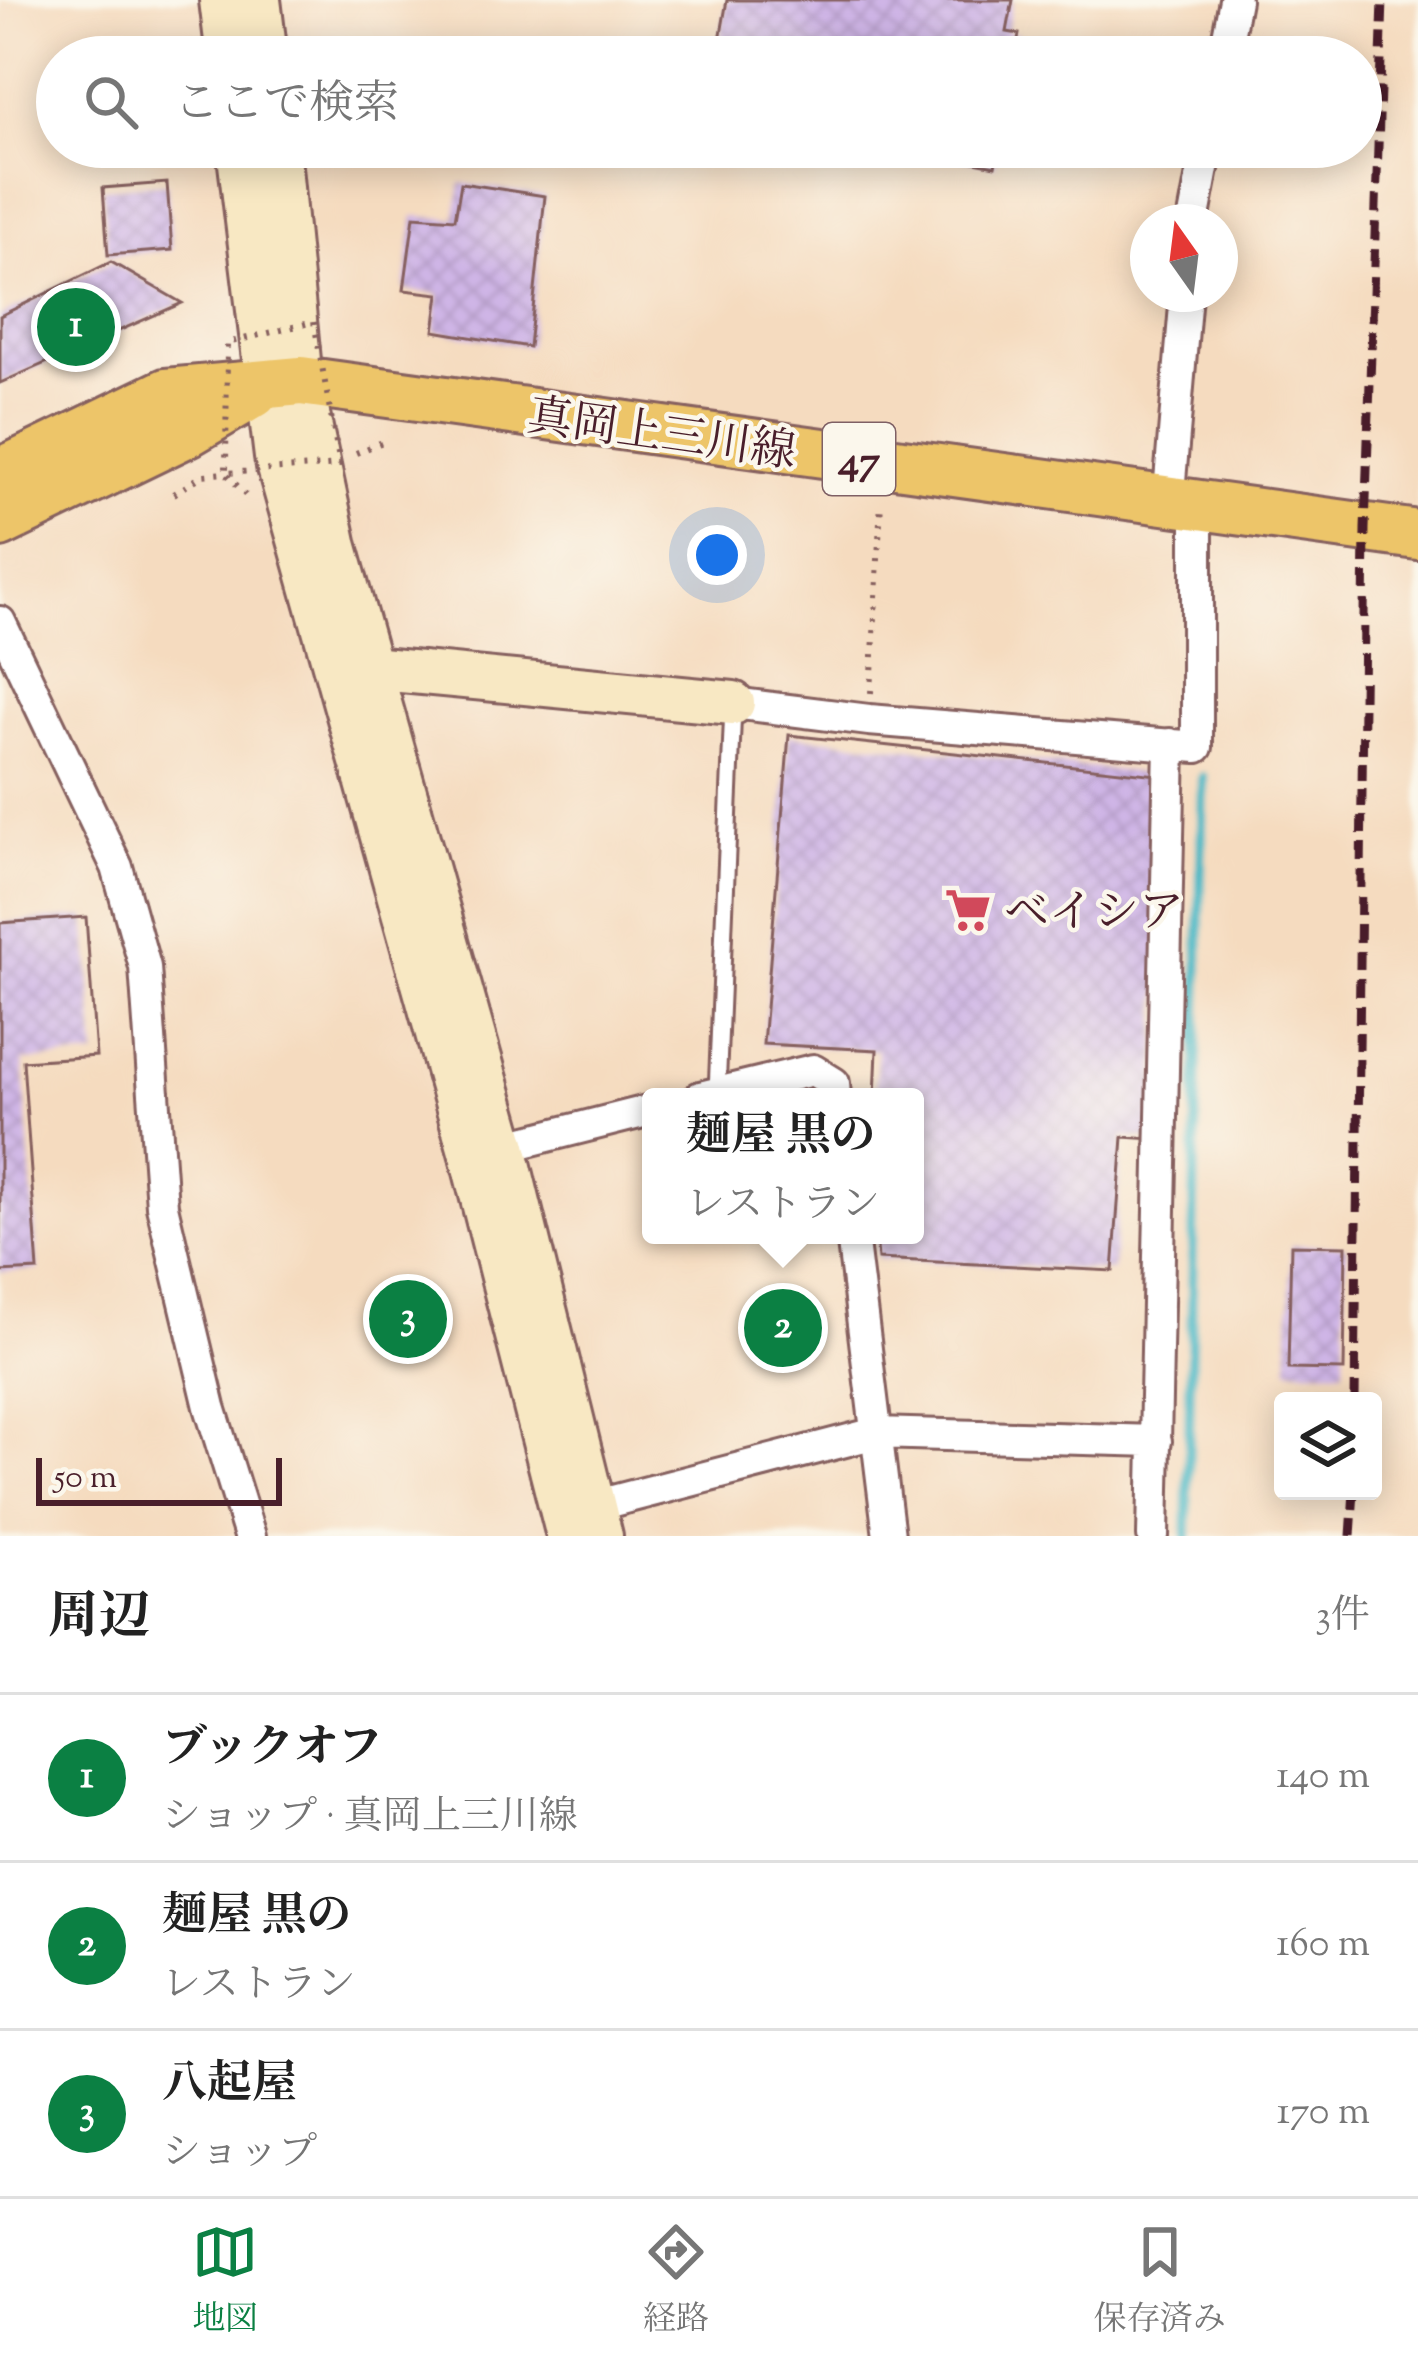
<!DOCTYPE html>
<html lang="ja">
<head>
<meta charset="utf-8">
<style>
	:root { --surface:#fff; --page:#f2f2f2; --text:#222; --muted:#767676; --line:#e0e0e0; --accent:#0b8043 }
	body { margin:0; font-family:"Sorts Mill Goudy","Noto Serif JP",serif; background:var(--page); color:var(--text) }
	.controls { position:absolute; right:36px; bottom:36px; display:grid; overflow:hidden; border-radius:12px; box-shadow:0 6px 30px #0003 }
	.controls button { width:108px; height:108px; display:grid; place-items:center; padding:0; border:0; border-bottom:3px solid var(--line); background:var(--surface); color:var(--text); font:60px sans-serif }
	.compass { position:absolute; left:1130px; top:204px; width:108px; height:108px; border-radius:50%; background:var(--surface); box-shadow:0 6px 30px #0003; rotate:346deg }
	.scale { position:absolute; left:36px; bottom:30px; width:246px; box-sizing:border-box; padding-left:12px; border:6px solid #4a1f2b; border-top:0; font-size:33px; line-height:42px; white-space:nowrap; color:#4a1f2b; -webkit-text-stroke:9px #fbf7ec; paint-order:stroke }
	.you { position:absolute; left:717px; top:555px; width:42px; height:42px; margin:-30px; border:9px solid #fff; border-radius:50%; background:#1a73e8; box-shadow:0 0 0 18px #1a73e833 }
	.badge { display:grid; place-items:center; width:78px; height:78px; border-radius:50%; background:var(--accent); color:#fff; font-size:39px; font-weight:700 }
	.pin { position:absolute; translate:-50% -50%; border:6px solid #fff; box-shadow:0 3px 12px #0006 }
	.popup { position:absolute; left:642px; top:1088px; width:282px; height:156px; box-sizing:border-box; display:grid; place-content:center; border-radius:12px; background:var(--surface); filter:drop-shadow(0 3px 9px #0005); font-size:39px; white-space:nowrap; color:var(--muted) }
	.popup b { font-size:45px; color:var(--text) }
	.popup::after { content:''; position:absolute; left:50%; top:100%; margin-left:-24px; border:24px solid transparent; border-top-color:var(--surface) }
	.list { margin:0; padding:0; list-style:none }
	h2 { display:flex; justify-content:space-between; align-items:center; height:156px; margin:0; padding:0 48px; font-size:51px }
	h2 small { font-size:39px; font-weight:400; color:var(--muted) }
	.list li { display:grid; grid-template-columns:78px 1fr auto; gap:36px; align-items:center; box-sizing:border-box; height:168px; padding:0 48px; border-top:3px solid var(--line) }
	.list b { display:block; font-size:45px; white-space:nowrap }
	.list p { margin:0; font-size:39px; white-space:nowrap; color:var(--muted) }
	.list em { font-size:39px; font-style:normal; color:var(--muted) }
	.icon { flex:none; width:66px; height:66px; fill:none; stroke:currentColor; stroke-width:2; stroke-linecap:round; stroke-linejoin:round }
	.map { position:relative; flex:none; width:1418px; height:1536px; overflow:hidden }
	.search { position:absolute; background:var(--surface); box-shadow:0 6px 30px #0003; left:36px; right:36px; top:36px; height:132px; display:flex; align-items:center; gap:30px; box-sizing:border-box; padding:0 42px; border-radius:66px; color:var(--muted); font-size:45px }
	.sheet { height:660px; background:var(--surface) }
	nav { display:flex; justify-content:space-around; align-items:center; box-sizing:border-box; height:168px; border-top:3px solid var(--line); background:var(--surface); font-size:33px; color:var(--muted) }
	nav a { display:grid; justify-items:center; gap:6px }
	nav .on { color:var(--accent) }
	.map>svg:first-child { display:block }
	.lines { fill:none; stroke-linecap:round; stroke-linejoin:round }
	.stream { stroke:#4ab7c4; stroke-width:10 }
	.building { fill:url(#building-cross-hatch) }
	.lane-casing { stroke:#86615f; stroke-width:21 }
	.street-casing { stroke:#86615f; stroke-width:36 }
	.secondary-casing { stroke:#86615f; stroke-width:48 }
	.primary-casing { stroke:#86615f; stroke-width:54 }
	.path { stroke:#86615f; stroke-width:6; stroke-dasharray:3 9; stroke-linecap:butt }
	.lane { stroke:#fff; stroke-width:15 }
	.street { stroke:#fff; stroke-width:30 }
	.secondary { stroke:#f8e8c3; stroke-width:42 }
	.primary { stroke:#edc569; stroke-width:48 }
	.rail { stroke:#4a1f2b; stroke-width:9; stroke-dasharray:18 9; stroke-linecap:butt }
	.path-bridge { stroke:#86615f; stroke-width:6; stroke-dasharray:3 9; stroke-linecap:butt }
	.labels { text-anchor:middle; stroke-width:9; stroke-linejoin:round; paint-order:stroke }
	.shield { fill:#fbf7ec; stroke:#7f6065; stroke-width:3 }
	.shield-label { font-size:42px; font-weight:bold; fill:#4a1f2b }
	.street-label { font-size:45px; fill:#4a1f2b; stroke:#fbf7ec }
	.poi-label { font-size:45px; fill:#4a1f2b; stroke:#fbf7ec; text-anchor:start }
</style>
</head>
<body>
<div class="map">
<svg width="1418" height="1536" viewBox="0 0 1418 1536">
	<defs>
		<pattern id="building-cross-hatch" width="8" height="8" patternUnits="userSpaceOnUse" patternTransform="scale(3)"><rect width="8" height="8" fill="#cfb5e6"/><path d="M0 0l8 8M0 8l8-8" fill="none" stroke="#b39bc5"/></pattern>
	</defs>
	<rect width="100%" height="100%" fill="#fbf7ec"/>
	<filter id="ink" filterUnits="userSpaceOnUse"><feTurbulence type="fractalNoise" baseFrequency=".00833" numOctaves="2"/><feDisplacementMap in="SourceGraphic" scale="24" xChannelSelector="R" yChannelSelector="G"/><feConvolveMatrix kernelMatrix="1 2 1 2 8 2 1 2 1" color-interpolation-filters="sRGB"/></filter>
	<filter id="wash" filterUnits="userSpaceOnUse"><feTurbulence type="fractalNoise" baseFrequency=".004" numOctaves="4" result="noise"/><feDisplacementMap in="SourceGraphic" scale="48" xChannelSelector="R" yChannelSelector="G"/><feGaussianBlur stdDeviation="2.7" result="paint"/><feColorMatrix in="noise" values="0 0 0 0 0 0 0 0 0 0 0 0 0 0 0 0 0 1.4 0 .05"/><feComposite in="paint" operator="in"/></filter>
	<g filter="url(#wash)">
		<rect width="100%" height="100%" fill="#f5dbbf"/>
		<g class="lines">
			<path class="stream" d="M1187,1536L1203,777"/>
		</g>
		<g id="blocks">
			<path class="building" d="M727,0H1013L1007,32L1019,34L1015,57H717Z
				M898,147H999L995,166Z
				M167,183L172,250L108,255L103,188Z
				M461,183L545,196L529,347L434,331L439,294L404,290L414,216L455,219Z
				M111,262L182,303L0,383V316Z
				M789,735L1167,776L1153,1139L1123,1137L1113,1271L878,1259L876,1235H915V1097H875L877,1050L763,1044Z
				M86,917L96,1056L23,1061L38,1270L0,1272V923Z
				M1291,1245L1346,1246L1344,1370L1288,1369Z"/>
		</g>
	</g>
	<g filter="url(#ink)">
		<use href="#blocks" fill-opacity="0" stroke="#86615f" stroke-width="3"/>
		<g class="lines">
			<g class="lane-casing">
				<path id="lane" d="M717,1093L733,706"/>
			</g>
			<g class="street-casing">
				<path id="street" d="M1224,57L1235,0
					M1193,222L1207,147
					M1168,504L1186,294
					M0,622L117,867L145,967L162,1206L210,1407L250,1536
					M733,703L869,720L1197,747V507
					M700,1097L813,1070L834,1083L835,1097
					M488,1151L651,1110
					M852,1235L889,1536
					M578,1510L876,1433L1156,1441
					M1153,1536L1170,744"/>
			</g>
			<g class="secondary-casing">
				<path id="secondary" d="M221,0L228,57
					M259,0L266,57
					M238,147L276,457L471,1155L568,1536
					M278,147L301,381L336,547L505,1147L601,1536
					M370,668L733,703"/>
			</g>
			<g class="primary-casing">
				<path id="primary" d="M0,473L166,393L301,381L1418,535
					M0,523L188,432L254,393"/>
			</g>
			<path class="path" d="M356,453L385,441
				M174,494L203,475L226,473L249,499
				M871,693L881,502"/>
			<use href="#lane" class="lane"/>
			<use href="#street" class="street"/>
			<use href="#secondary" class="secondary"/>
			<use href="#primary" class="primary"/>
			<path class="rail" d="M1355,1401L1365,529L1383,0
				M1351,1536L1354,1491"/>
			<path class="path-bridge" d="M314,322L340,465L226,473L227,343Z"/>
		</g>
	</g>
	<defs>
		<g id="supermarket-bare" transform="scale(3.6)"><path d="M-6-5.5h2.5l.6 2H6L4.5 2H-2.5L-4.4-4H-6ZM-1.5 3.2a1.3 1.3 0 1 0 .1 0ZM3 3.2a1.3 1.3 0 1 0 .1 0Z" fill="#d1495b" stroke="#fbf7ec" stroke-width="2.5" paint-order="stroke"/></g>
	</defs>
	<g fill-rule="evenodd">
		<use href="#supermarket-bare" x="968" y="910"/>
	</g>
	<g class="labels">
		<rect class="shield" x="823" y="423" width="72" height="72" rx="9"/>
		<g class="shield-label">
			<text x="859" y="474">47</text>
		</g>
		<g class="street-label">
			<text transform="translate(662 432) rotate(8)" y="16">真岡上三川線</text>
		</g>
		<g class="poi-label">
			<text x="1004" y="926">ベイシア</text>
		</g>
	</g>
</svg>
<div class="controls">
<button><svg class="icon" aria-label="layers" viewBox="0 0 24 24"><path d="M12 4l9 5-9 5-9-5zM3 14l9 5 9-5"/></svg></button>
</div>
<svg class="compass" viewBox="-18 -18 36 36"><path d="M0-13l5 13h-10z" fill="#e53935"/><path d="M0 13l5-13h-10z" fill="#767676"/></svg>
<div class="scale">50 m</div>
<div class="you"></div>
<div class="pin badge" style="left:76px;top:327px">1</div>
<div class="pin badge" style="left:783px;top:1328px">2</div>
<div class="popup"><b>麺屋 黒の</b>レストラン</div>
<div class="pin badge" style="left:408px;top:1319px">3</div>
<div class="search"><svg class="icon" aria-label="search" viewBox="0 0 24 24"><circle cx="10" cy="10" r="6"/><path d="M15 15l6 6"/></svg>ここで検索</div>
</div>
<section class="sheet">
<h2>周辺<small>3件</small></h2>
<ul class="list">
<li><span class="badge">1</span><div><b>ブックオフ</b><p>ショップ · 真岡上三川線</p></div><em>140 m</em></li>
<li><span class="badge">2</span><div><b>麺屋 黒の</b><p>レストラン</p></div><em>160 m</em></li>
<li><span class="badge">3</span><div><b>八起屋</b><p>ショップ</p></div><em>170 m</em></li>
</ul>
</section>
<nav>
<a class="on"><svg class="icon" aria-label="map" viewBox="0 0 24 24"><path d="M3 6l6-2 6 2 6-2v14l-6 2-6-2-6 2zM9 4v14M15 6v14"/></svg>地図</a>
<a><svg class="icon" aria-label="directions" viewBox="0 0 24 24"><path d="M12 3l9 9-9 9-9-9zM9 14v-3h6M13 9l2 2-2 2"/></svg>経路</a>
<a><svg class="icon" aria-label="saved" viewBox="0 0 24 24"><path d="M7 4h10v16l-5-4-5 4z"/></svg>保存済み</a>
</nav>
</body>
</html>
